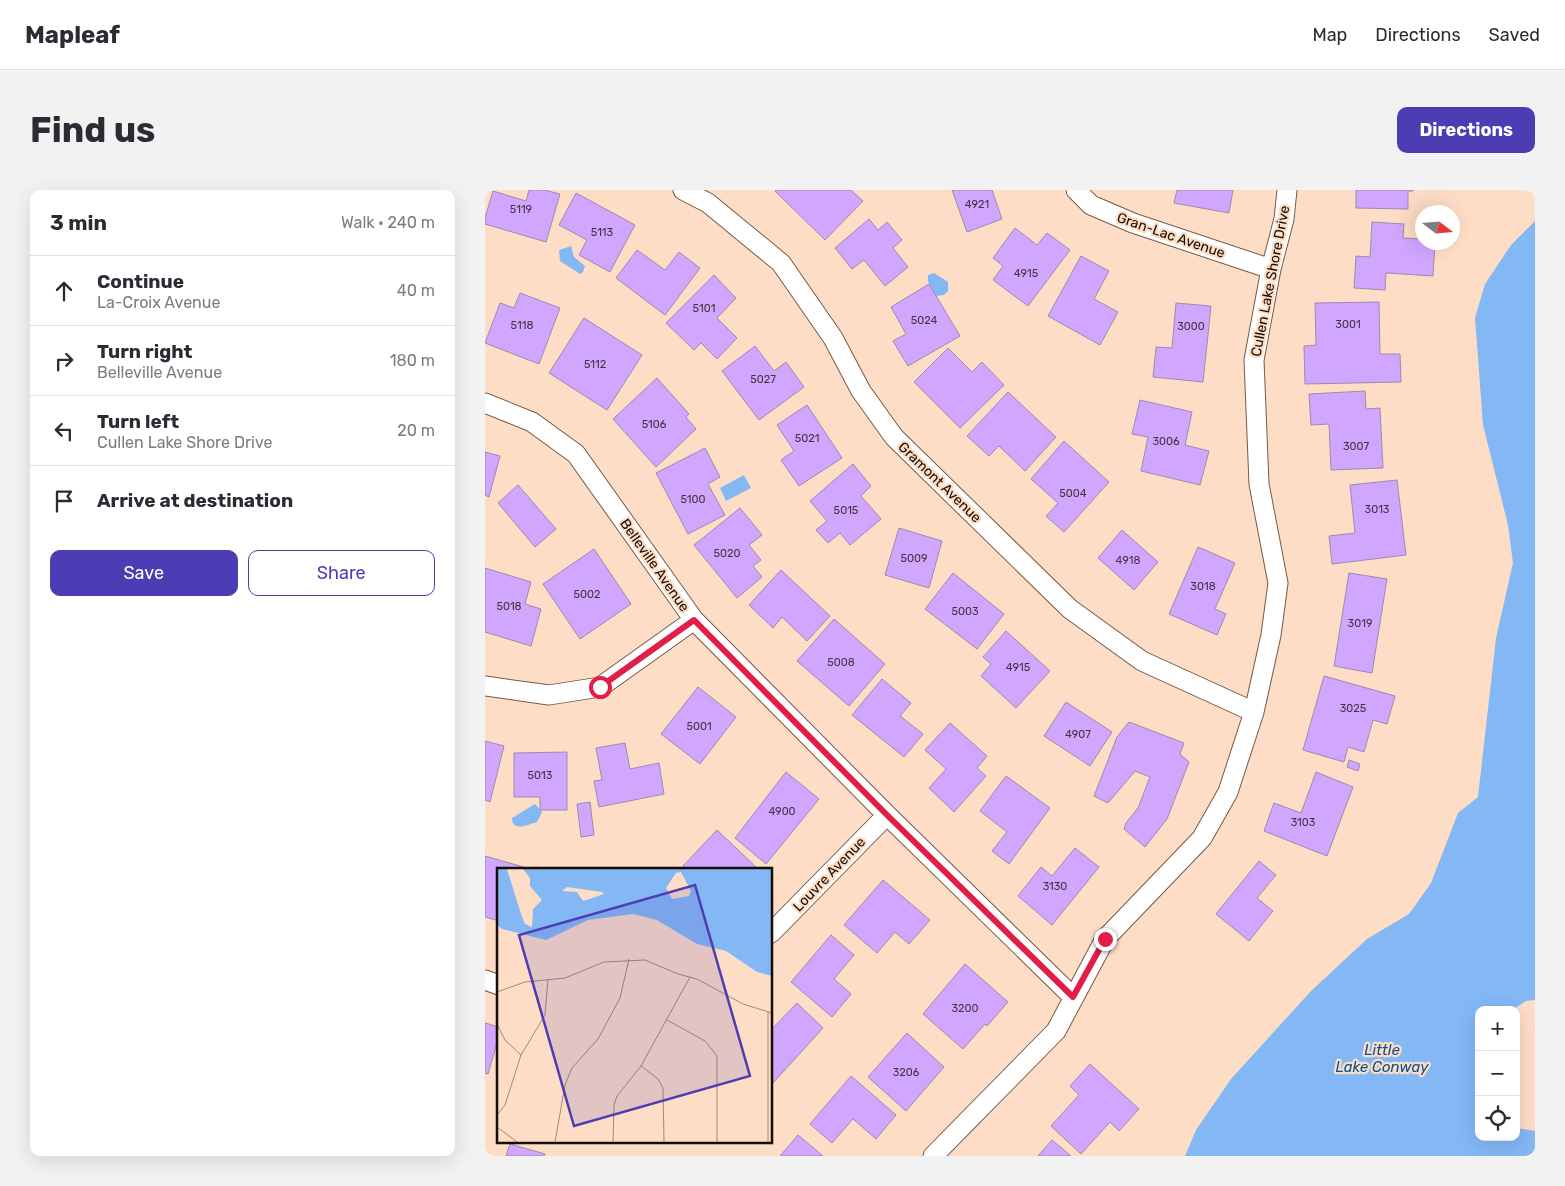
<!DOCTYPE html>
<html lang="en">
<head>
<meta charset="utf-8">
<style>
	:root { --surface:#fff; --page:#f2f2f3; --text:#2b2b33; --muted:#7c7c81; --line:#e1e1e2; --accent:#4d3db4 }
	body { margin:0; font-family:Rubik,sans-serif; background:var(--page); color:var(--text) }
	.controls { position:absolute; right:15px; bottom:15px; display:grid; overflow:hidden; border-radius:10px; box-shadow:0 5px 20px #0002 }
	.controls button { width:45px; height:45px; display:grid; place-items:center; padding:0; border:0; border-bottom:1px solid var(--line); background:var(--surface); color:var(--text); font:25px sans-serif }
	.compass { position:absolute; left:930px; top:15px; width:45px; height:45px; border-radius:50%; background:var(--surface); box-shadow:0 5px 20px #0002; rotate:106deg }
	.stop { position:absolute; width:15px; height:15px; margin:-11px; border:4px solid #e11d48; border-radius:50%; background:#fff }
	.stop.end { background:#e11d48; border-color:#fff; box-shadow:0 1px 5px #0008 }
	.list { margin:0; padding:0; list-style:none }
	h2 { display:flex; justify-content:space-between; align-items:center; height:65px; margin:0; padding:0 20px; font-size:21px }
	h2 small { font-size:16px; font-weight:400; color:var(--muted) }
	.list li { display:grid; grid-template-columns:32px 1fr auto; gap:15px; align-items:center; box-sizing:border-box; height:70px; padding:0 20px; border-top:1px solid var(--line) }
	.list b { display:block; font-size:19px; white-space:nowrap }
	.list p { margin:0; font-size:16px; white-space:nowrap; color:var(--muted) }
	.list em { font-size:16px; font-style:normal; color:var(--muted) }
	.actions { display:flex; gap:10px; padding:15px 20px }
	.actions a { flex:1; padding:11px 0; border:1px solid var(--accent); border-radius:10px; text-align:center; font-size:18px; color:var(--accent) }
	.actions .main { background:var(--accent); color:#fff }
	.icon { flex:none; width:28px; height:28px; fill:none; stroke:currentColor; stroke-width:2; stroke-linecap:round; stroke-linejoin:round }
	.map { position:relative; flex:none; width:1050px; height:966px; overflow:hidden; border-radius:10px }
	header { display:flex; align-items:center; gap:30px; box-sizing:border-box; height:70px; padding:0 25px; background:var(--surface); border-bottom:1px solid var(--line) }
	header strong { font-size:24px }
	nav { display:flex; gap:28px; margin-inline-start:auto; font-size:18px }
	.intro { display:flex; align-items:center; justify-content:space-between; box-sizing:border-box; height:120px; padding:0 30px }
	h1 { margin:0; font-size:35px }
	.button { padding:12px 22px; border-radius:10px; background:var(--accent); color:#fff; font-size:18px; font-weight:700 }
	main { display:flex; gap:30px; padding:0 30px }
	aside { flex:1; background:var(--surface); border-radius:10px; box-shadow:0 5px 20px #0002 }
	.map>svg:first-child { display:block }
	.water { fill:#83b8f5 }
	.building { fill:#d0a6fe; stroke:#9a8cab }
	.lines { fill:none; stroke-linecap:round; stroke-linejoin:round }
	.street-casing { stroke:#755a45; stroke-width:21 }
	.street { stroke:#fff; stroke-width:19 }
	.route { stroke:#e11d48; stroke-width:6 }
	.labels { text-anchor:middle; stroke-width:4.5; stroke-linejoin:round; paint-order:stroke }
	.number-label { font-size:11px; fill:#453343 }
	.street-label { font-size:14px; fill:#170d05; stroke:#fdddc5 }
	.water-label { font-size:15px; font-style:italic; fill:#055194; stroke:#fdddc5 }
	.inset-road { fill:none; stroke:#a18a78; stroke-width:1 }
	.view { fill:#4d3db4; fill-opacity:0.15; stroke:#4d3db4; stroke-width:2.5 }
	.inset-edge { fill:none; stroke:#170d05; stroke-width:2.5 }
</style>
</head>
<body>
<header>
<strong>Mapleaf</strong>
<nav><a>Map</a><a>Directions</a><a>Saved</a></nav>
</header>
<div class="intro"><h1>Find us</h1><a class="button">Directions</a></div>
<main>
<aside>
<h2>3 min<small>Walk · 240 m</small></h2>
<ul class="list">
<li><svg class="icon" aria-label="ahead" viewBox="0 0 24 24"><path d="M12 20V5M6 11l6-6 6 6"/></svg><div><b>Continue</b><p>La-Croix Avenue</p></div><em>40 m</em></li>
<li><svg class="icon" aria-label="right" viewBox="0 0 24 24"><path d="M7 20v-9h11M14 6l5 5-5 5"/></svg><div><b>Turn right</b><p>Belleville Avenue</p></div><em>180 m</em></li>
<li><svg class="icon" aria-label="left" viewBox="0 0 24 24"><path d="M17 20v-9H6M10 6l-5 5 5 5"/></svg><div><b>Turn left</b><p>Cullen Lake Shore Drive</p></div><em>20 m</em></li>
<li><svg class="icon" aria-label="arrive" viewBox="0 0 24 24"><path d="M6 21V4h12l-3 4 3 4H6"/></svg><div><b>Arrive at destination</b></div></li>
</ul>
<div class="actions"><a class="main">Save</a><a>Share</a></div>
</aside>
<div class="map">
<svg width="1050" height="966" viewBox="0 0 1050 966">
	<rect width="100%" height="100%" fill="#fdddc5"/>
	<path class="water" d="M1050,31V810L1041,811L1027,820H994V947H1031V938L1050,941V966H700L711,940L746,889L826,801L882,749L924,724L946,693L973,623L993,607L1011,448L1028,373L1023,335L998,235L990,128L1000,94L1026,55Z
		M86,56L89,67L100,76L98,82L95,84L75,71L74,60Z
		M449,83L463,92V101L459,105L450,106L443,91V85Z
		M259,285L266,298L241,311L235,298Z
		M50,614L57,622L52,632C43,635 27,642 27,628Z"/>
	<path class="building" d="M44,0H59L75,4L61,52L0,34V28L8,1L41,11Z
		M291,0H366L378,11L340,50L290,1Z
		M467,0H507L517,29L482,42Z
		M692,0H748L744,23L689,13Z
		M871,0H928V1H923V19L871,18Z
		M91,3L150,35L125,82L94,65L102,50L74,35Z
		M384,29L393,40L402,32L417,50L408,58L423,77L400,96L379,70L367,79L350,58Z
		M887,32L919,34L918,48L938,49V52H950L948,86L901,83L900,100L869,98L871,66L885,67Z
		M530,38L552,55L562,43L585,60L543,116L508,90L518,76L508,68Z
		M152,60L180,80L194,62L215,78L180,125L131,88Z
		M596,66L624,81L609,109L633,122L615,155L563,126Z
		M229,85L251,108L232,128L252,148L232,169L216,153L209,160L181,133Z
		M444,94L475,146L423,176L408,151L421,144L406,117Z
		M35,103L75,118L54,174L0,153L15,113L29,118Z
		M894,112L895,164H915L916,192L820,194L819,156L831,155L830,113Z
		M691,113L726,116L718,192L668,187L671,157L687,158Z
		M99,128L157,165L122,220L64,183Z
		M270,156L289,181L301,172L319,197L274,230L237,181Z
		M463,158L487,182L497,172L519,195L475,238L429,192Z
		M172,188L204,224L201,227L211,239L171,277L128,229Z
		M880,201L881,219L895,218L898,278L846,280L844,234L826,235L824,204Z
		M523,202L571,247L540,281L514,256L504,266L482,246Z
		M655,210L707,222L700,255L724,261L715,295L656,281L663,247L647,244Z
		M322,215L357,268L314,296L296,270L309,261L292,235Z
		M579,251L624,292L579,342L561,326L573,313L546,289Z
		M220,258L235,287L223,294L240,325L203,344L171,283Z
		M0,262L15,266L4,307L0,305Z
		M368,274L386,296L376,306L396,329L365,355L355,343L343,353L331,340L342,331L325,311Z
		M912,290L921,365L847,374L844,346L870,343L865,295Z
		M33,295L71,339L50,357L13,313Z
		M255,318L277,345L264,355L276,370L268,376L277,387L252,408L209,355Z
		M414,338L457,351L444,398L400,385Z
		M637,340L673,372L649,400L613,368Z
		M713,357L750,373L730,419L741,424L732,445L684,424Z
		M109,359L146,414L95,449L58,394Z
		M0,378L46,392L40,414L56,419L46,456L0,442Z
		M296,380L345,426L322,451L297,427L288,438L264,415Z
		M468,383L519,424L492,459L440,419Z
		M864,383L902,389L887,483L849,476Z
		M349,429L400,474L364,516L312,471Z
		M521,441L565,481L531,518L496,486L506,474L498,467Z
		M839,486L910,506L902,534L888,530L879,562L863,557L859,572L818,560Z
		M397,489L426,513L415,526L438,544L419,567L367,525Z
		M213,497L251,527L215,574L176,544Z
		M581,512L627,542L605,576L559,546Z
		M644,532L699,553L695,564L704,572L682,629L660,657L639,639L641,633L653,618L665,587L650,581L623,613L609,606L632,547Z
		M465,533L502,566L492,578L501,586L469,622L444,598L461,579L440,560Z
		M0,551L19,556L5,612L0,610Z
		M140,553L145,579L174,573L179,604L114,617L109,591L117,590L111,558Z
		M82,562V620H55V607H29V563Z
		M864,570L875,574L873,581L862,577Z
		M301,582L334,609L281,674L250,648Z
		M831,582L868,597L842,666L779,641L789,613L816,623Z
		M521,586L565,618L524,674L507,661L522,642L495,621Z
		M105,612L109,645L96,647L92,614Z
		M232,640L271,677L269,680H202L198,676Z
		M590,658L614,677L567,735L533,706L556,677L567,686Z
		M0,666L49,680H14V731L0,727Z
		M774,671L791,685L772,708L788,721L764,751L731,724Z
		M398,690L445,730L424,754L410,742L392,763L359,735Z
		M346,745L369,765L349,789L366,804L347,827L306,792Z
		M480,774L523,812L502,836L500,834L478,859L438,824Z
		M312,813L338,838L288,893L286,891V840Z
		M0,833L14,837V846L3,884L0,883Z
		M422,843L459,877L421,921L383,887Z
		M605,874L654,919L634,941L625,932L596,964L566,936L594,905L585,896Z
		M366,886L411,925L391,949L368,929L347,953L325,934Z
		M313,945L338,966H295Z
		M567,950L586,966H553Z
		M25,954L60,964L59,966H21Z"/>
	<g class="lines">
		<g class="street-casing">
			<path id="street" d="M198,0L223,13L296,73L348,148L376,201L409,247L585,419L657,471L769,522
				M591,0L606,15L648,33L786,79
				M0,213L47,232L91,264L209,430L402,625L588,807
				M0,496L64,505L115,497L209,430
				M286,743L402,625
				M0,790L14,795
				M448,966L571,841L620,749L717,648L743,602L769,522L786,445L793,393L774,294L769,170L786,79L799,29L802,0"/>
		</g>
		<use href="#street" class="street"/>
	</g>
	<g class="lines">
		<path class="route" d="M115,497L209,430L402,625L588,807L620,749"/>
	</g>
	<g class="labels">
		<g class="number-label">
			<text x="492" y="18">4921</text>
			<text x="36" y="23">5119</text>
			<text x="117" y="46">5113</text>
			<text x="541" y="87">4915</text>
			<text x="219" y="122">5101</text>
			<text x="439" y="134">5024</text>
			<text x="863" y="138">3001</text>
			<text x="37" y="139">5118</text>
			<text x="706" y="140">3000</text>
			<text x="110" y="178">5112</text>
			<text x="278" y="193">5027</text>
			<text x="169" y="238">5106</text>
			<text x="322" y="252">5021</text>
			<text x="681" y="255">3006</text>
			<text x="871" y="260">3007</text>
			<text x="588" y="307">5004</text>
			<text x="208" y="313">5100</text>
			<text x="892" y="323">3013</text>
			<text x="361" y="324">5015</text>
			<text x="242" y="367">5020</text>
			<text x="429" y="372">5009</text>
			<text x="643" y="374">4918</text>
			<text x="718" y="400">3018</text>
			<text x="102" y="408">5002</text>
			<text x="24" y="420">5018</text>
			<text x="480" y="425">5003</text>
			<text x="875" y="437">3019</text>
			<text x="356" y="476">5008</text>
			<text x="533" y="481">4915</text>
			<text x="868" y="522">3025</text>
			<text x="214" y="540">5001</text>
			<text x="593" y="548">4907</text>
			<text x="55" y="589">5013</text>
			<text x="297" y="625">4900</text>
			<text x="818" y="636">3103</text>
			<text x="570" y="700">3130</text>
			<text x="480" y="822">3200</text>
			<text x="421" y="886">3206</text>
		</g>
		<g class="street-label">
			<text transform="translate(686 45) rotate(19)" y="5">Gran-Lac Avenue</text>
			<text transform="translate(785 91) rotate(-79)" y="5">Cullen Lake Shore Drive</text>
			<text transform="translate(455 292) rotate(44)" y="5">Gramont Avenue</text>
			<text transform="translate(170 375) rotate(55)" y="5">Belleville Avenue</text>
			<text transform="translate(344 684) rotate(-46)" y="5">Louvre Avenue</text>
		</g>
		<g class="water-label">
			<text x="897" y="865">Little<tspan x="897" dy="17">Lake Conway</tspan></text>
		</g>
	</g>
	<g transform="translate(12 678)">
		<rect width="275" height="275" fill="#fdddc5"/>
		<path d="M0,1H10L24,46L28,56L35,59L36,41L45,32L33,18V10L26,1H275V108L260,104L229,83L200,76L160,52L136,46L91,52L49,72L5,61L0,57ZM184,4L194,23L192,28L175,31L169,20L179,5ZM70,19L105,24L107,26L86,33L80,24L65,23Z" fill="#83b8f5" fill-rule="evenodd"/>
		<path class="inset-road" d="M0,124L28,114L68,110L107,94L148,92L181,106L200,111L246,136L275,145M170,152L208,173L220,188V274M0,156L8,172L24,187M144,198L161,211L166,220L167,274M0,247L8,237L24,187L48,147L51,111M0,259L20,274M58,274L68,217L75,200L101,171L123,130L132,91M116,274L117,237L120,228L144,198L193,109M271,274V144"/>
		<path class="view" d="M198,17L253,208L77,258L22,67Z"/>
		<rect width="275" height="275" class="inset-edge"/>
	</g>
</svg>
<div class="controls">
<button>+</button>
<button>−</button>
<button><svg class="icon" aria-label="locate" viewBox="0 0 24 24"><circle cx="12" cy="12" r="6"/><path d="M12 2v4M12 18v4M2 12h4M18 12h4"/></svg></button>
</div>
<svg class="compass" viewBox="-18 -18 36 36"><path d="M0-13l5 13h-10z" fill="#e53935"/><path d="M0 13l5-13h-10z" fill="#7c7c81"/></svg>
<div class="stop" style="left:115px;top:497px"></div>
<div class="stop end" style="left:620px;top:749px"></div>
</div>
</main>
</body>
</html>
